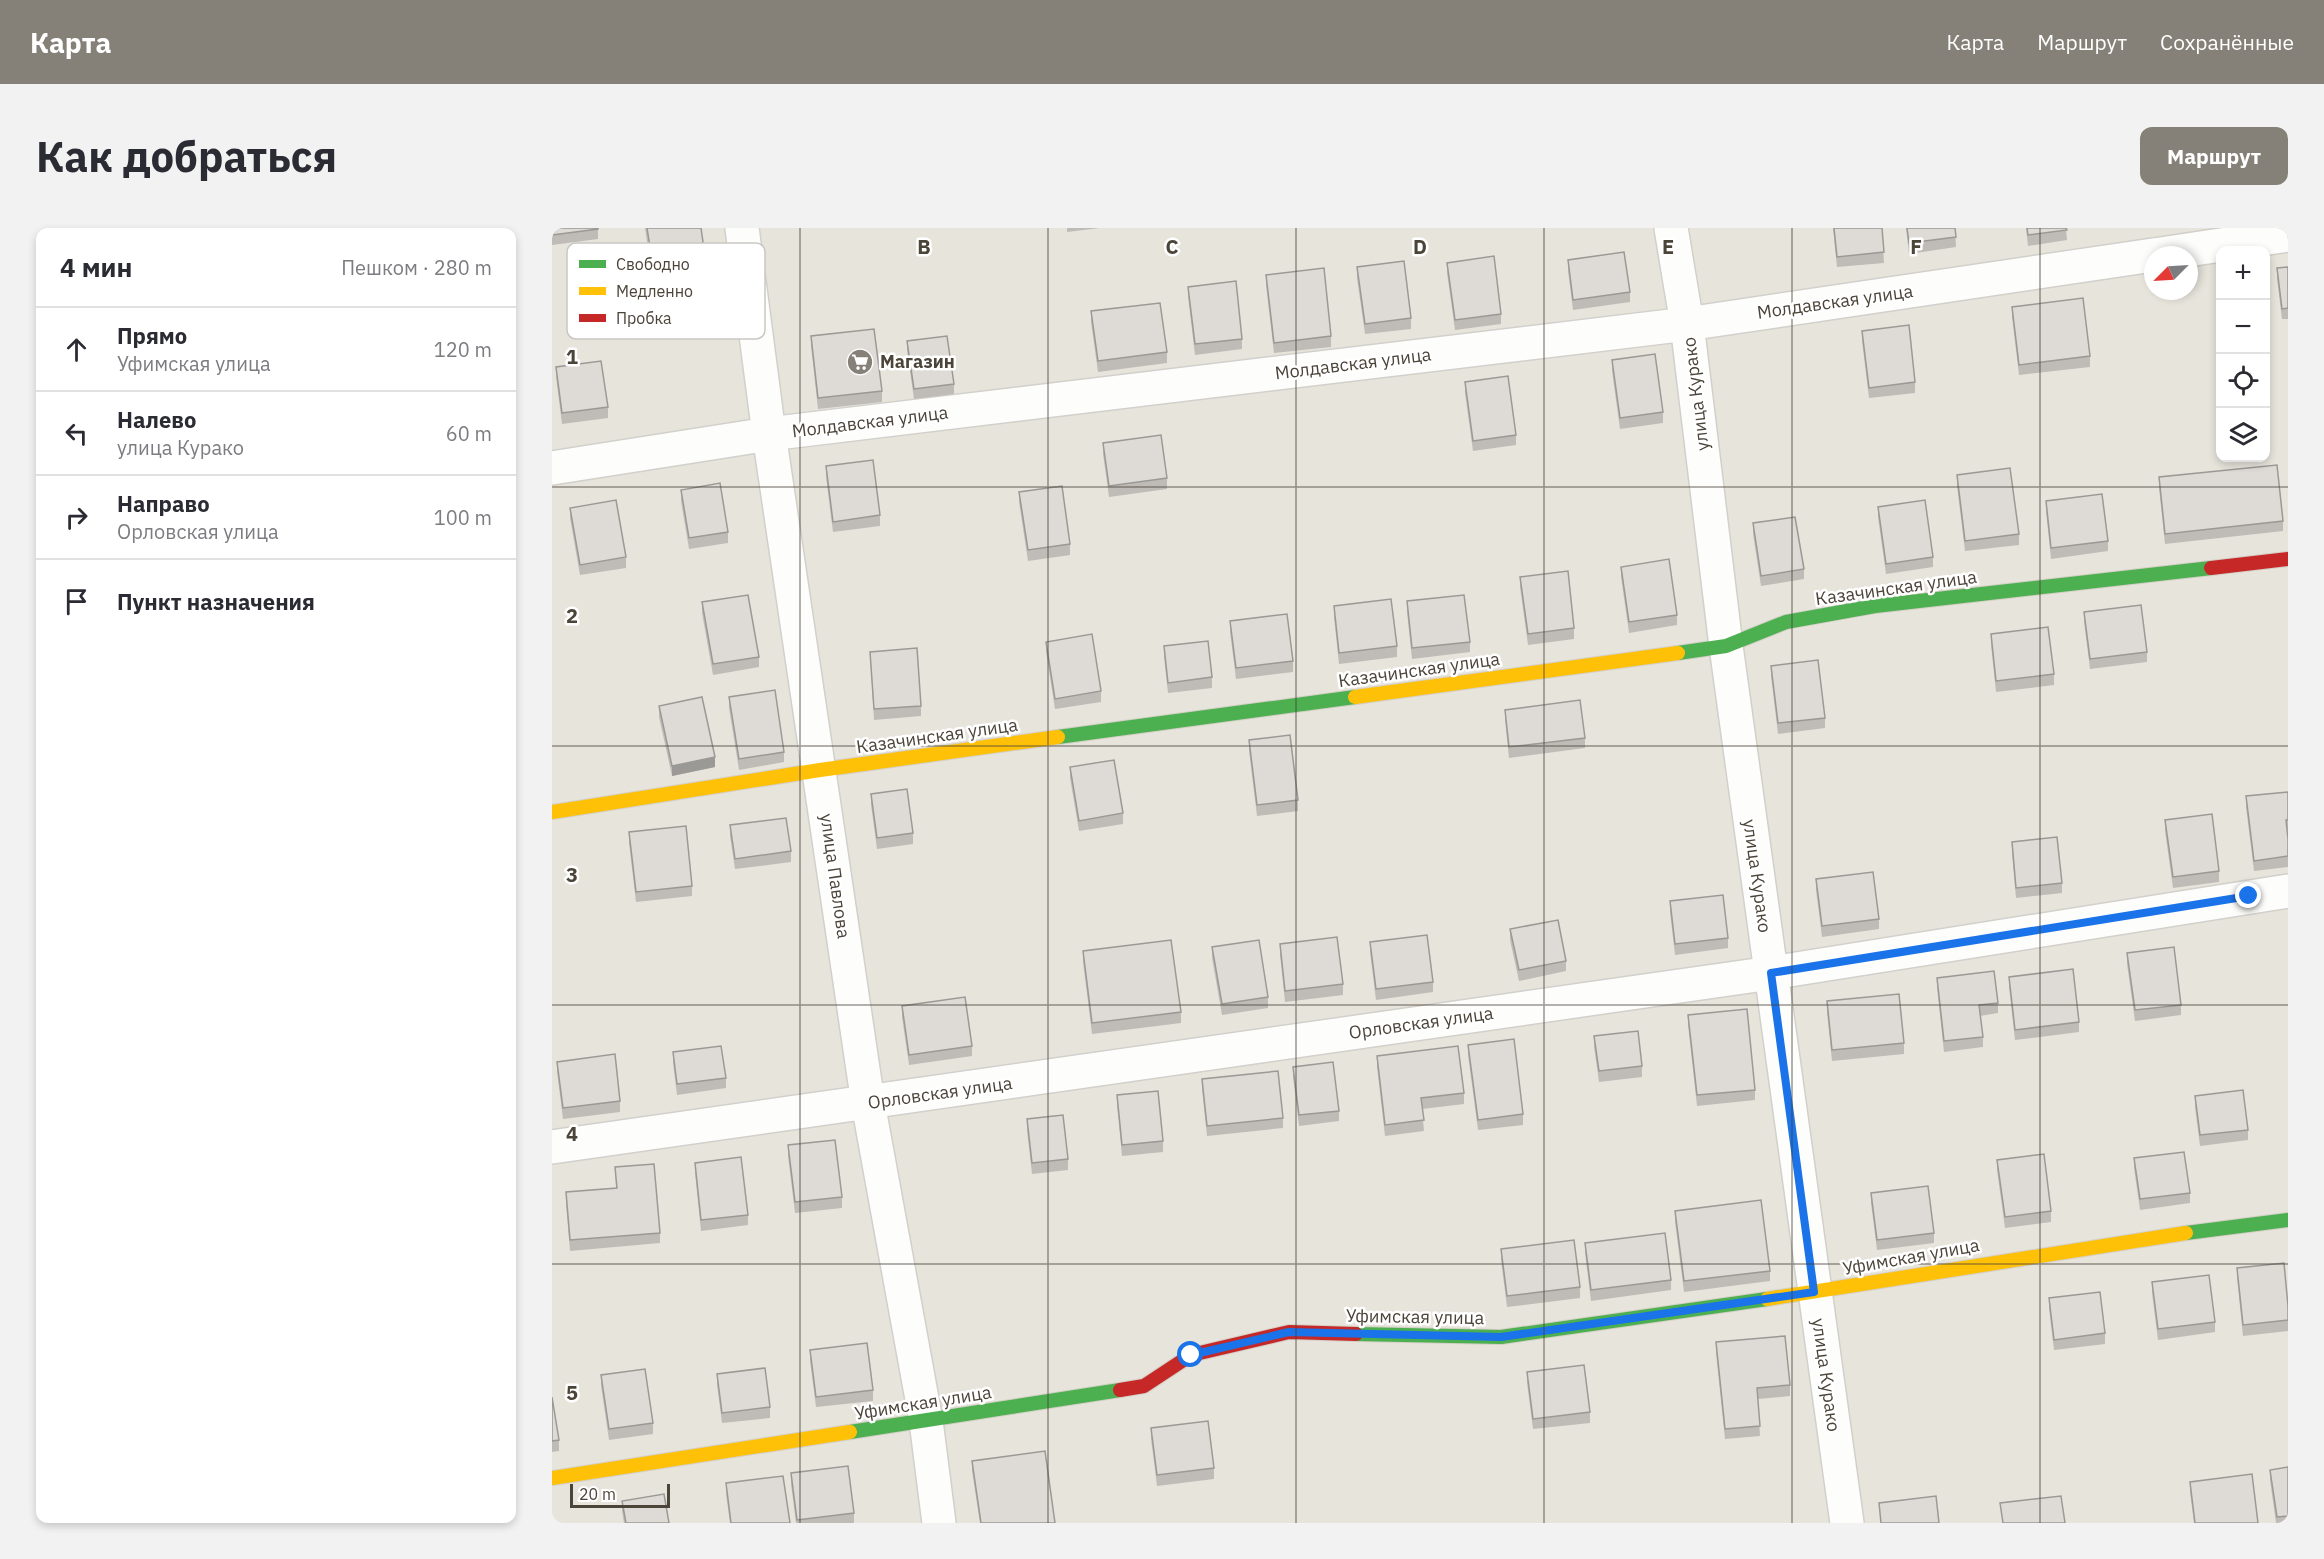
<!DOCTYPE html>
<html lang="ru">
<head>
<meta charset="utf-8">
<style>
	:root { --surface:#fff; --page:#f2f2f3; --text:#2b2b33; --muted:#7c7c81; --line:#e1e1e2; --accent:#868178 }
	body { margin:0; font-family:"IBM Plex Sans",sans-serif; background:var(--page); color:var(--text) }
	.controls { position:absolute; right:18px; top:18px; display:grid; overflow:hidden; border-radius:12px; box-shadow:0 3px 9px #0003 }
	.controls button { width:54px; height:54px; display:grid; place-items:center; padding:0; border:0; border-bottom:2px solid var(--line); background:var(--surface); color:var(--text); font:30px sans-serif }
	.compass { position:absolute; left:1592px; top:18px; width:54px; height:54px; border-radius:50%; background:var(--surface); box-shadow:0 3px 9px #0003; rotate:246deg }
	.scale { position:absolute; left:18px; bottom:15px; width:100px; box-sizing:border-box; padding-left:6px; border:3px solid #4b4439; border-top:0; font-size:16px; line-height:21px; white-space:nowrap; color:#4b4439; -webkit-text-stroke:4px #fff; paint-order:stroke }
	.stop { position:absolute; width:18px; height:18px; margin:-14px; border:4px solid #1a73e8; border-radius:50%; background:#fff }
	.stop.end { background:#1a73e8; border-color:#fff; box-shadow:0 2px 6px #0008 }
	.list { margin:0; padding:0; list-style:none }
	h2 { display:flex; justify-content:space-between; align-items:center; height:78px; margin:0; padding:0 24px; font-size:26px }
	h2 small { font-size:20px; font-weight:400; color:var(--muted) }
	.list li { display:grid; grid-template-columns:39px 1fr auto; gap:18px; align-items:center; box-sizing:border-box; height:84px; padding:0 24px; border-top:2px solid var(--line) }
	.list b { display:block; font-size:22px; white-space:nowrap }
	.list p { margin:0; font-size:20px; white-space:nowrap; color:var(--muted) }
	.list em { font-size:20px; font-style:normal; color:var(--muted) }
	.icon { flex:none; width:33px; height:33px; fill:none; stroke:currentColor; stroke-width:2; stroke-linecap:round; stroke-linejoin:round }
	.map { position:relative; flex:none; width:1736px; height:1295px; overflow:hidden; border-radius:12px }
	header { display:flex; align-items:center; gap:36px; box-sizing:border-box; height:84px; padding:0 30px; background:var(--accent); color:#fff }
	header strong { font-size:28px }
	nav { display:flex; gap:33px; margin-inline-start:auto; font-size:21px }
	.intro { display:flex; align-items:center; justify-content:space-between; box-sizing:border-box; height:144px; padding:0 36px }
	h1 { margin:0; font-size:42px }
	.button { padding:15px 27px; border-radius:12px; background:var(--accent); color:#fff; font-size:21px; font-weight:700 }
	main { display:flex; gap:36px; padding:0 36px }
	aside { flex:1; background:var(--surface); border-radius:12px; box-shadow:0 3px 9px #0003 }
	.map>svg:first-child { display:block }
	.residential { fill:#e7e4dc; fill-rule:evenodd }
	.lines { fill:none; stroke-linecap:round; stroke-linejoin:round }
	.street-casing { stroke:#d2d0cb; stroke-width:36 }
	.fast-casing { stroke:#d3cfc5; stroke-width:16 }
	.slow-casing { stroke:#d3cfc5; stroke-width:16 }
	.jam-casing { stroke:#d3cfc5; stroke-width:16 }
	.street { stroke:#fdfdfc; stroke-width:33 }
	.fast { stroke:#4caf50; stroke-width:14 }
	.slow { stroke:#ffc107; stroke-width:14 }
	.jam { stroke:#c62828; stroke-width:14 }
	.wall { fill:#bfbcb8 }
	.shaded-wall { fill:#9b9996 }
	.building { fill:#dedbd6; stroke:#9b9996; stroke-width:1.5 }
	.route { stroke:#1a73e8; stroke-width:8 }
	.grid { fill:none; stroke:#4b4439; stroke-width:1.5; stroke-opacity:0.55 }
	.labels { text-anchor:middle; stroke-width:5; stroke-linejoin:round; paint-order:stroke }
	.street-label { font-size:18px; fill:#4b4439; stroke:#fff }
	.poi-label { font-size:18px; font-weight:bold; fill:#4b4439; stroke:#fff; text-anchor:start }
	.key { fill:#fff; stroke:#c9c7c4; stroke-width:1.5 }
	.key-label { font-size:16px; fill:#4b4439 }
	.grid-label { font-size:20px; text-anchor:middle; font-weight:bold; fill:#4b4439; stroke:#fff; stroke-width:5; stroke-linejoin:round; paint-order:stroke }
</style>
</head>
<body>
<header>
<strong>Карта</strong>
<nav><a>Карта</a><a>Маршрут</a><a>Сохранённые</a></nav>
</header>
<div class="intro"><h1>Как добраться</h1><a class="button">Маршрут</a></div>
<main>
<aside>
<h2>4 мин<small>Пешком · 280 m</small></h2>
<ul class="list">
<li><svg class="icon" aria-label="ahead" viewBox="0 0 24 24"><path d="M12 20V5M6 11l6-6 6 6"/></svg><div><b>Прямо</b><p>Уфимская улица</p></div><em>120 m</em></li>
<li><svg class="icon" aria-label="left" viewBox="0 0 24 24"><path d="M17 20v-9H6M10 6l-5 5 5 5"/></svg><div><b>Налево</b><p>улица Курако</p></div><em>60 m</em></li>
<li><svg class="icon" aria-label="right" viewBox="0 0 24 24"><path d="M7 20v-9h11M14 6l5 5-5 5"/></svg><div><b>Направо</b><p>Орловская улица</p></div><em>100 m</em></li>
<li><svg class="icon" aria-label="arrive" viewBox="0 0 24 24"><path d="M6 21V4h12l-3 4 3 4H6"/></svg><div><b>Пункт назначения</b></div></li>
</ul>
</aside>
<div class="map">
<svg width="1736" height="1295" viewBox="0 0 1736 1295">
	<rect width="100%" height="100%" fill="#f4f2ee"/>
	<path class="residential" d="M0,0H1736V1295H0ZM1668,22H1714V230H1668ZM1601,27H1637V63H1601Z"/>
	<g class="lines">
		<g class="street-casing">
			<path id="street" d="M190,0L217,206L316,875L374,1193L387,1295
				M1119,0L1135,96L1174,418L1295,1295
				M1602,27L1736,7
				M0,240L217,206L1135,96L1601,27
				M0,919L1219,745L1736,663"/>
		</g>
		<g class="fast-casing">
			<path id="fast" d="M1126,425L1174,418L1234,394L1323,378L1659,340
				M506,509L803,469
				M1634,1005L1736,992
				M804,1106L949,1109L1215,1071
				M298,1204L568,1162"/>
		</g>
		<g class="slow-casing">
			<path id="slow" d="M803,469L1126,425
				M0,584L268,542L506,509
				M1215,1071L1634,1005
				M0,1250L298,1204"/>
		</g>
		<g class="jam-casing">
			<path id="jam" d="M1659,340L1736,331
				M568,1162L592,1158L639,1127L737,1104L804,1106"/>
		</g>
		<use href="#street" class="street"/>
		<use href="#fast" class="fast"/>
		<use href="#slow" class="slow"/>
		<use href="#jam" class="jam"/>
	</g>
	<path class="wall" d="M0,0H46V11L0,17Z
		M93,0H149L155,42V57L103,65Z
		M515,0H548L515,4Z
		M1281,0H1330L1332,35L1285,39Z
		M1354,0H1403L1404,19L1357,26Z
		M1474,0H1514L1515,12L1476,18Z
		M1016,32L1078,64V74L1021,82L1016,43Z
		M895,35L949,86V96L903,102L895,45Z
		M805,39L859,90V101L813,106L805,50Z
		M1736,39V91H1730L1725,51V40Z
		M714,47L779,108V119L722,125L714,57Z
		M636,59L690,111V121L643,127L636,69Z
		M1460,79L1538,128V139L1467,147L1460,89Z
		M539,83L615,124V135L546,144L539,94Z
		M1310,103L1363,154V165L1317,170L1310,113Z
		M259,108L330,163V174L266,181L259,118Z
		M355,113L402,156V166L362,171L355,123Z
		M1060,132L1111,184V195L1068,201L1060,143Z
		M4,139L56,179V190L10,196L4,149Z
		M913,154L964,207V217L921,223L913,165Z
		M551,215L615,250V261L557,269L551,226Z
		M274,238L328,287V298L281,304L274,249Z
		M1405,247L1467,306V317L1413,323L1405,258Z
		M1607,249L1731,293V303L1613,316L1607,260Z
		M129,262L176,304V315L137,321L129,273Z
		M467,264L518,316V327L476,333L467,274Z
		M1494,273L1556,313V323L1499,331L1494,283Z
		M1326,279L1381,329V339L1334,346L1326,289Z
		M18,280L74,329V340L28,347L18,290Z
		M1201,295L1252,341V351L1209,358L1201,306Z
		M1069,339L1125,387V397L1077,405L1069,349Z
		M968,349L1022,400V411L976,417L968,359Z
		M855,373L918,414V424L860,431L855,384Z
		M150,374L207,429V439L161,447L150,385Z
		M782,378L845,418V429L787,436L782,389Z
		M1532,384L1595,424V434L1538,441L1532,394Z
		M678,393L741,433V444L684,451L678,404Z
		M1439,406L1502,446V457L1444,464L1439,417Z
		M494,414L549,463V474L503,481L494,424Z
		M612,418L660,449V460L616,465L612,429Z
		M318,424L369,478V488L322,492Z
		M1219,438L1273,490V500L1226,506L1219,448Z
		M177,469L232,524V534L187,542L177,480Z
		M107,478L163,539L120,548L107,489Z
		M953,482L1033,510V520L957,530L953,492Z
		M697,512L746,572V583L705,588L697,523Z
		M518,539L571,585V596L527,603L518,550Z
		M1736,564V602H1735L1736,611V639L1702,643L1694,579V568Z
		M319,566L361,605V616L325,621L319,577Z
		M1613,592L1667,643V654L1621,660L1613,603Z
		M178,597L239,623V634L183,641L178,608Z
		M77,604L140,658V668L84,674L77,615Z
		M1460,614L1510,655V665L1464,670L1460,625Z
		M1264,651L1327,691V701L1270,709L1264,662Z
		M1118,673L1176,710V720L1123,727L1118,684Z
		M958,701L1014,733V743L967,753L958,712Z
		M818,714L881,754V764L824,772L818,724Z
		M728,716L791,756V767L733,774L728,727Z
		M660,719L716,769V780L670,787L660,730Z
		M531,723L629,784V795L540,806L531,734Z
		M1575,725L1629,777V787L1583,793L1575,736Z
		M1457,749L1527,794V804L1463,812L1457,759Z
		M1385,750L1446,775V785L1428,788L1431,809V819L1392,824L1385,760Z
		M1275,773L1352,815V826L1280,833L1275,784Z
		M350,778L420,818V828L357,837L350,789Z
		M1136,787L1203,862V872L1145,878L1136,797Z
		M1042,808L1090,838V849L1047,854L1042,819Z
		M916,817L971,886V897L926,902L916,827Z
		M121,824L174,850V860L125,867L121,835Z
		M825,828L912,865V876L870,881L872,903L833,908L825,839Z
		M5,834L68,873V884L11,891L5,844Z
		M741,839L787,883V893L747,898L741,849Z
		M650,851L731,890V900L655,908L650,861Z
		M565,867L611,913V924L570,928L565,877Z
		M1643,868L1696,902V912L1648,918L1643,879Z
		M475,891L516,931V942L480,946L475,902Z
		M236,917L290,969V980L243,985L236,928Z
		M1582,930L1638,965V975L1588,982L1582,940Z
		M1445,932L1499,983V994L1453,1000L1445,942Z
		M143,935L196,987V997L149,1003L143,945Z
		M63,939L108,1005V1015L18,1023L14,975V964L64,960Z
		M1319,965L1382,1005V1015L1325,1022L1319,975Z
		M1123,983L1218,1043V1053L1132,1064L1123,994Z
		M1033,1015L1119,1052V1062L1039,1073L1033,1025Z
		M949,1021L1028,1059V1070L955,1079L949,1032Z
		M1685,1040L1736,1078V1103L1691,1108L1685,1050Z
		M1600,1054L1663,1094V1104L1606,1112L1600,1065Z
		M1497,1070L1553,1105V1116L1502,1122L1497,1081Z
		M1164,1114L1238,1157V1168L1206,1171L1208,1208L1173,1211L1164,1125Z
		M258,1122L321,1162V1173L264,1179L258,1133Z
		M975,1144L1038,1184V1195L981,1201L975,1155Z
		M165,1146L218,1179V1190L170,1195L165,1157Z
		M49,1147L101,1195V1206L57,1212L49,1158Z
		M0,1169L7,1212V1223L0,1224Z
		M599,1200L662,1240V1251L605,1258L599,1211Z
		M420,1233L503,1295H428L420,1243Z
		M1736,1239V1295H1724L1718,1252V1242Z
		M239,1245L302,1285V1295H244L239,1256Z
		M1638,1254L1706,1295H1642L1638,1264Z
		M174,1255L238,1295H178L174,1266Z
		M70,1273L117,1295H72L70,1283Z"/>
	<path class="shaded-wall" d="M163,529V539L120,548V538Z"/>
	<path class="building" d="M0,0H46V1L0,7Z
		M95,0H149L155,42L103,50Z
		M1282,0H1330L1332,24L1285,29Z
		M1355,0H1403L1404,9L1357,15Z
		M1475,0H1514L1515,2L1476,7Z
		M1072,24L1078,64L1021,72L1016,32Z
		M942,28L949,86L903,92L895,35Z
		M852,33L859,90L813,96L805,39Z
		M1736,39V80L1730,81L1725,40Z
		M772,40L779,108L722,115L714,47Z
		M684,53L690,111L643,116L636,59Z
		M1531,70L1538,128L1467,137L1460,79Z
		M608,75L615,124L546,133L539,83Z
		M1357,97L1363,154L1317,160L1310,103Z
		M322,101L330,163L266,170L259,108Z
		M395,108L402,156L362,161L355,113Z
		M1103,126L1111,184L1068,190L1060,132Z
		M49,133L56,179L10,185L4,139Z
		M956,148L964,207L921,213L913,154Z
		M609,207L615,250L557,258L551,215Z
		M321,232L328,287L281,294L274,238Z
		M1725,237L1731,293L1613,306L1607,249Z
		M1458,240L1467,306L1413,313L1405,247Z
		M168,255L176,304L137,310L129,262Z
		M510,258L518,316L476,322L467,264Z
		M1550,266L1556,313L1499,320L1494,273Z
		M64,272L74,329L28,337L18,280Z
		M1373,272L1381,329L1334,336L1326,279Z
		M1243,289L1252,341L1209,348L1201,295Z
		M1117,331L1125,387L1077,394L1069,339Z
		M1016,343L1022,400L976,406L968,349Z
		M196,367L207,429L161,436L150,374Z
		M912,367L918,414L860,420L855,373Z
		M839,371L845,418L787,425L782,378Z
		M1589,377L1595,424L1538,431L1532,384Z
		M735,386L741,433L684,440L678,393Z
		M1496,399L1502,446L1444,453L1439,406Z
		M540,406L549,463L503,471L494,414Z
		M656,413L660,449L616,455L612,418Z
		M365,420L369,478L322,481L318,424Z
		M1266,432L1273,490L1226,495L1219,438Z
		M223,462L232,524L187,531L177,469Z
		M150,469L163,529L120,538L107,478Z
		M1028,472L1033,510L957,519L953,482Z
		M738,507L746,572L705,577L697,512Z
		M562,532L571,585L527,593L518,539Z
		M355,561L361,605L325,610L319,566Z
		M1736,564V592H1734L1736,611V628L1702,633L1694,568Z
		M1660,586L1667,643L1621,649L1613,592Z
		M234,590L239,623L183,631L178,597Z
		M134,598L140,658L84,664L77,604Z
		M1505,609L1510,655L1464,660L1460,614Z
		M1321,644L1327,691L1270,698L1264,651Z
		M1171,667L1176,710L1123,716L1118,673Z
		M1006,692L1014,733L967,742L958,701Z
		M875,707L881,754L824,761L818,714Z
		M785,709L791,756L733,763L728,716Z
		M619,712L629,784L540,795L531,723Z
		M707,712L716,769L670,776L660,719Z
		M1622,719L1629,777L1583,782L1575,725Z
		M1521,741L1527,794L1463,802L1457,749Z
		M1442,743L1446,775L1427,777L1431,809L1392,813L1385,750Z
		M1347,766L1352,815L1280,822L1275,773Z
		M413,769L420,818L357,827L350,778Z
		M1195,781L1203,862L1145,867L1136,787Z
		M1086,803L1090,838L1047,843L1042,808Z
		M962,811L971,886L926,892L916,817Z
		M169,818L174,850L125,856L121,824Z
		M906,818L912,865L869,870L872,892L833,897L825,828Z
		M63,826L68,873L11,880L5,834Z
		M781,834L787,883L747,887L741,839Z
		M726,843L731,890L655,898L650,851Z
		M1691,862L1696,902L1648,907L1643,868Z
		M606,863L611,913L570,917L565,867Z
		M511,887L516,931L480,935L475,891Z
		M283,912L290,969L243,974L236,917Z
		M1632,924L1638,965L1588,971L1582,930Z
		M1492,926L1499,983L1453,989L1445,932Z
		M189,929L196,987L149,992L143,935Z
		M102,936L108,1005L18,1012L14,964L65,960L63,939Z
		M1376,958L1382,1005L1325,1012L1319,965Z
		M1209,972L1218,1043L1132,1053L1123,983Z
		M1113,1005L1119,1052L1039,1062L1033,1015Z
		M1022,1012L1028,1059L955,1068L949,1021Z
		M1732,1035L1736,1078V1092L1691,1097L1685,1040Z
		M1657,1047L1663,1094L1606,1101L1600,1054Z
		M1548,1064L1553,1105L1502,1112L1497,1070Z
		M1233,1108L1238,1157L1205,1160L1208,1198L1173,1201L1164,1114Z
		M315,1115L321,1162L264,1169L258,1122Z
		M1032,1137L1038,1184L981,1191L975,1144Z
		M213,1140L218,1179L170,1185L165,1146Z
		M93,1141L101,1195L57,1201L49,1147Z
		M0,1169L7,1212L0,1213Z
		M656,1193L662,1240L605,1247L599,1200Z
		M493,1223L503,1295H429L420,1233Z
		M296,1238L302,1285L245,1292L239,1245Z
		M1736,1239V1288L1725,1289L1718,1242Z
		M1700,1246L1706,1295H1643L1638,1254Z
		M231,1248L238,1295H179L174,1255Z
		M112,1266L117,1295H74L70,1273Z
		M1384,1268L1387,1295H1329L1327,1275Z
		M1509,1268L1513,1295H1451L1448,1275Z"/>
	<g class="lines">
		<path class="route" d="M639,1127L737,1104L949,1109L1262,1064L1219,745L1697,668"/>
	</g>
	<path class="grid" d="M248,0V1295M496,0V1295M744,0V1295M992,0V1295M1240,0V1295M1488,0V1295M0,259H1736M0,518H1736M0,777H1736M0,1036H1736"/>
	<defs>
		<g id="supermarket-disc" transform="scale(1.35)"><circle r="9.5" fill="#868178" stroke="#fff"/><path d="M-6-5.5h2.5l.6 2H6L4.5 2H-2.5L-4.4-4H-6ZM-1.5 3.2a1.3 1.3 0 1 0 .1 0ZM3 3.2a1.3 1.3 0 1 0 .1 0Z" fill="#fff"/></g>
	</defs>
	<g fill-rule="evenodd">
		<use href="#supermarket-disc" x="308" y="134"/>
	</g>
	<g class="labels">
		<g class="street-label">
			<text transform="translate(1283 74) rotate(-8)" y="6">Молдавская улица</text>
			<text transform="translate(801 136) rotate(-7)" y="6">Молдавская улица</text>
			<text transform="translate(1144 166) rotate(-97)" y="6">улица Курако</text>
			<text transform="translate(318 194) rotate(-7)" y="6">Молдавская улица</text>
			<text transform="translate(1344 360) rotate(-8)" y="6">Казачинская улица</text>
			<text transform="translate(867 442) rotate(-8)" y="6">Казачинская улица</text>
			<text transform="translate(385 508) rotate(-8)" y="6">Казачинская улица</text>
			<text transform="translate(283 648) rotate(82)" y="6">улица Павлова</text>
			<text transform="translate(1205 648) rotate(82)" y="6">улица Курако</text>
			<text transform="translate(869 795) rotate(-8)" y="6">Орловская улица</text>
			<text transform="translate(388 865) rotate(-8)" y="6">Орловская улица</text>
			<text transform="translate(1359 1029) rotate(-10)" y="6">Уфимская улица</text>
			<text transform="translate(863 1089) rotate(1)" y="6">Уфимская улица</text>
			<text transform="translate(1274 1147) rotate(82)" y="6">улица Курако</text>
			<text transform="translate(371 1175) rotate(-9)" y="6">Уфимская улица</text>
		</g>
		<g class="poi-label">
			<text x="328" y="140">Магазин</text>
		</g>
	</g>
	<rect x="15" y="15" width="198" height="96" rx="9" class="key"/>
	<rect x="27" y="32" width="27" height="8" fill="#4caf50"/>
	<rect x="27" y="59" width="27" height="8" fill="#ffc107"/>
	<rect x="27" y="86" width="27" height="8" fill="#c62828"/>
	<g class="key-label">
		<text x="64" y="42">Свободно</text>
		<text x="64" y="69">Медленно</text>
		<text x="64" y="96">Пробка</text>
	</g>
	<g class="grid-label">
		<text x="372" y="26">B</text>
		<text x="620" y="26">C</text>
		<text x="868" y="26">D</text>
		<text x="1116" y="26">E</text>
		<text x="1364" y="26">F</text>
		<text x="20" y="136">1</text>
		<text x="20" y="395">2</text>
		<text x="20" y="654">3</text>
		<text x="20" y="913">4</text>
		<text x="20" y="1172">5</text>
	</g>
</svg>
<div class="controls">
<button>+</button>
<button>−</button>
<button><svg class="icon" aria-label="locate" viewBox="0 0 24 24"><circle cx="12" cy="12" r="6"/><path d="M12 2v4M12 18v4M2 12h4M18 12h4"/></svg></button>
<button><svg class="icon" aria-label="layers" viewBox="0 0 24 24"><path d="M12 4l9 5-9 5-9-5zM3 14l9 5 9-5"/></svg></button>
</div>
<svg class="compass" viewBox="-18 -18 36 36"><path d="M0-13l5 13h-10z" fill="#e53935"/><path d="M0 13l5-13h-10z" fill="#7c7c81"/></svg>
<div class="scale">20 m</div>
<div class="stop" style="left:639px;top:1127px"></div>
<div class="stop end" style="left:1697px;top:668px"></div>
</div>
</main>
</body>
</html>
